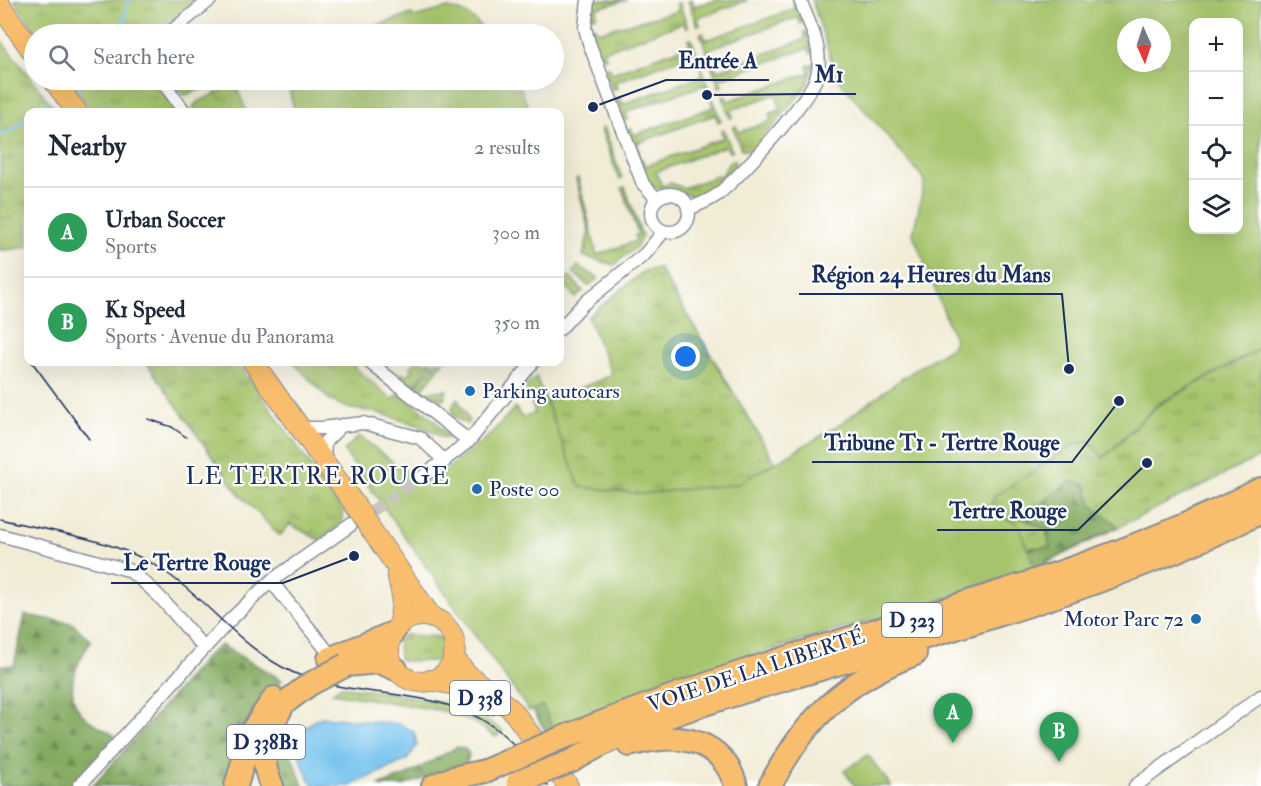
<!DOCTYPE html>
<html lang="en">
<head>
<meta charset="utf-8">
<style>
	:root { --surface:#fff; --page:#f2f2f3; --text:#1f2937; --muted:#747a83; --line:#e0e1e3; --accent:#111827 }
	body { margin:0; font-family:"IM FELL Double Pica",serif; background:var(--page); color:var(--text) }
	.controls { position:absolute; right:18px; top:18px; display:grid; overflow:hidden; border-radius:12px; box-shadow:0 6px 24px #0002 }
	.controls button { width:54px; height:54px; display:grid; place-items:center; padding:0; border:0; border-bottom:2px solid var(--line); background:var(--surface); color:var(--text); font:30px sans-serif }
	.compass { position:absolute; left:1117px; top:18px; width:54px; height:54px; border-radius:50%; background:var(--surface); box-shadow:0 6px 24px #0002; rotate:177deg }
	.you { position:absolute; left:686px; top:357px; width:21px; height:21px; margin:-15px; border:4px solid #fff; border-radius:50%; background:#1a73e8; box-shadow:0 0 0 9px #1a73e833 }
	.badge { display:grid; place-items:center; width:39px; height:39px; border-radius:50%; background:var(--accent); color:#fff; font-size:20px; font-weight:700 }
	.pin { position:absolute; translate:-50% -50px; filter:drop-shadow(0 2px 3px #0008) }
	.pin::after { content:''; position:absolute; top:32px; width:21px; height:18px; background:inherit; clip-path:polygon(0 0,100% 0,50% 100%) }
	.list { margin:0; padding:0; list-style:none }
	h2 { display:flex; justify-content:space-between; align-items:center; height:78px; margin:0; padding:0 24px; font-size:26px }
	h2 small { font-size:20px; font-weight:400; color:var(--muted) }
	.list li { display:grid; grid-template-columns:39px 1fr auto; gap:18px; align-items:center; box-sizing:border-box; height:90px; padding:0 24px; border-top:2px solid var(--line) }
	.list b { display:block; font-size:22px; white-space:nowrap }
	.list p { margin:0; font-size:20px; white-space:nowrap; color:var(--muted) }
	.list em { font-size:20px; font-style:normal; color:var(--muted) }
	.icon { flex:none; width:33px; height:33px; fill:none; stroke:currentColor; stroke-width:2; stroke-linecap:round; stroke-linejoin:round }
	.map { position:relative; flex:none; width:1261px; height:786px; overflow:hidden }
	.search { position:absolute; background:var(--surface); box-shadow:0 6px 24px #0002; left:24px; top:24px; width:540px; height:66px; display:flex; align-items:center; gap:15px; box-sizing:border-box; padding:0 21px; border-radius:33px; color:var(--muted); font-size:22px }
	.panel { position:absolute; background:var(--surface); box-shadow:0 6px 24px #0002; left:24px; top:108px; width:540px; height:258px; border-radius:12px }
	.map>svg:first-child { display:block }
	.grass { fill:url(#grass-tufts); stroke:#607a65; stroke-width:1.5 }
	.forest { fill:url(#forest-firs); stroke:#506c5f; stroke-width:1.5 }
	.pitch { fill:#a6c46c; stroke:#607a65; stroke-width:1.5; fill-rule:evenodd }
	.water { fill:#72c1ed; stroke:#4678a6; stroke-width:1.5 }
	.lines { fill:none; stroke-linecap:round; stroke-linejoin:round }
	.stream { stroke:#72c1ed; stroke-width:3 }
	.street-tunnel { stroke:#c6c6be; stroke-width:12; stroke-dasharray:12 6; stroke-linecap:butt }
	.street-casing { stroke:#868e9a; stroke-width:15 }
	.primary-casing { stroke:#868e9a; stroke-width:22 }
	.highway-casing { stroke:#868e9a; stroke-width:26 }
	.street { stroke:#fff; stroke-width:12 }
	.primary { stroke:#f9be6d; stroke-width:20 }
	.highway { stroke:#f9be6d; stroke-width:22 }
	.tram { stroke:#1b2f5e; stroke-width:1.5 }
	.primary-bridge-casing { stroke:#868e9a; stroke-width:22; stroke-linecap:butt }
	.highway-bridge-casing { stroke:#868e9a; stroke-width:26; stroke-linecap:butt }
	.primary-bridge { stroke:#f9be6d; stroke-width:20 }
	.highway-bridge { stroke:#f9be6d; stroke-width:22 }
	.poi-dot { fill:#1f6fb2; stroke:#fff; stroke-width:2 }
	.labels { text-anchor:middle; stroke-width:4.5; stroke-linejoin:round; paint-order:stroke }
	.shield { fill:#fff; stroke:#5f6d8e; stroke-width:1.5 }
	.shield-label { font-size:20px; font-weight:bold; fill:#1b2f5e }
	.poi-label { font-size:21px; fill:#1b2f5e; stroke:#fff; text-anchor:start }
	.street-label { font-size:21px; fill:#1b2f5e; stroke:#fff }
	.quarter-label { font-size:24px; letter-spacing:1.5px; fill:#1b2f5e; stroke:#fff }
	.leader { fill:none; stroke:#1b2f5e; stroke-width:2 }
	.callout-dot { fill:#1b2f5e; stroke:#fff; stroke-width:2 }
	.callout-label { font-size:22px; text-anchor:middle; font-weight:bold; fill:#1b2f5e; stroke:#fff; stroke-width:4.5; stroke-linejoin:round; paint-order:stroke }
</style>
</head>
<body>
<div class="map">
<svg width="1261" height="786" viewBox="0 0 1261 786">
	<defs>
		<pattern id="grass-tufts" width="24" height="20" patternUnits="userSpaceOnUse" patternTransform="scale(1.5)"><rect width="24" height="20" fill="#a6c46c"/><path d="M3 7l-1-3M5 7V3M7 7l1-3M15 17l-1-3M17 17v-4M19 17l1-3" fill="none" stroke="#86a05c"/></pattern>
		<pattern id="forest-firs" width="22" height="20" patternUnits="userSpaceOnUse" patternTransform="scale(1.5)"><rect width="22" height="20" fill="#84aa60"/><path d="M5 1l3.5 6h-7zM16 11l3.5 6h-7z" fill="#6b8b52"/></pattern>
	</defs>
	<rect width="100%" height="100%" fill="#fff"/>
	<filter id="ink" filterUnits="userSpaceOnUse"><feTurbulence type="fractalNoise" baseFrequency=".0167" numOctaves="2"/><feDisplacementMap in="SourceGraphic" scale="12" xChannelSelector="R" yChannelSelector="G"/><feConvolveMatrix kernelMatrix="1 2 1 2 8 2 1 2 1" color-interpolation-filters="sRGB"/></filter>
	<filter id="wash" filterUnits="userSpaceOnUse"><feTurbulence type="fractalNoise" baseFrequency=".008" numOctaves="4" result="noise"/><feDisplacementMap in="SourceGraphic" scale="24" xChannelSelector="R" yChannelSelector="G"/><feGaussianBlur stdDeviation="1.35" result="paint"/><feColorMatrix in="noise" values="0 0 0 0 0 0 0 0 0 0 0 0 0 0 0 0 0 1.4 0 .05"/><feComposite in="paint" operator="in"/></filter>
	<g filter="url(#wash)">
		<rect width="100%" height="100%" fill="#f1ecd6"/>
		<path class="grass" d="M14,0H197L155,34H37Z
			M594,0H627L597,8L596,16L590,17Z
			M688,0H692L694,6L717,0H748L698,18L700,25H697Z
			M795,0L803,22L800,24L798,17L709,49L711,55L708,56L700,34L703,33L706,40L794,9L793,1Z
			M679,3L688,28L686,29L683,23L604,51L606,58L601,59L590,27L595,26L597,32L678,11L676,4Z
			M806,31L814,53L811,54L808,48L720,79L722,86L719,87L711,65L714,64L717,71L805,39L804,32Z
			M691,38L699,60H696L693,54L615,82L617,88L612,90L604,69L609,67L612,73L690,45L688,39Z
			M0,39L57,112H28V247L0,251Z
			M814,63L808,84L756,148L750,151L741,149L733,127L736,126L739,132L771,121L769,114L781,109L776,94L731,110L733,117L730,118L722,97L725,96L728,101L809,73L807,66Z
			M702,68L710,90L707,91L704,85L626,112L628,119L623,121L615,99L620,98L623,104L702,76L700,69Z
			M68,80H157L181,112H93Z
			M170,80H227L185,95L179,92Z
			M235,84L247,112H197L193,108L196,103Z
			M713,99L721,121L718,122L715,115L637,143L639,150L634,152L626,130L631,128L634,135L713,107L711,100Z
			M604,128L622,178L619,179L601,129Z
			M724,130L732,151L729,152L726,146L656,172L662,186L671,183L683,188L723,174L729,162L735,160C736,175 712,197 697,197C689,197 682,191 674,190C665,188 655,191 647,183C643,177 640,168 637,161L642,159L645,166L723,138L721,131Z
			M578,178L597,255L636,241L635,235L638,234L622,188L625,187L642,236L637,246L614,265L583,256L589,231L576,179Z
			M578,266L599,278L588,286L573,272Z
			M659,268L775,462L738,485L727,486L642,494L580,487L546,402L612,375L588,317L644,271Z
			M569,276L583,291L575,298L563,282Z
			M1261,348V456L1035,569L1018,524L996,514L991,503L995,496L1075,444L1090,440L1104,458L1158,405Z
			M146,362H238L343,512L341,524L319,540L290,524L280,536L238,493Z
			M293,362H357L354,367L393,400L400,392L436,422L449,438H444L418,425L371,411L351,409L331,401Z
			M416,362H433L412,388L422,396L442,402L441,408L427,404L397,378L402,373L405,376L412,370L410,367Z
			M437,362H444L423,388L424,392L447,390L444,399L422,393L415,387Z
			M457,398L469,420L467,424L454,417L452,408Z
			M404,635L443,637L446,649L442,661H402L399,658L398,641Z
			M341,686C399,696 454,695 503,731L496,737L475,723L444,711L332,693Z"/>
		<path class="forest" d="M1071,481L1086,485L1092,505L1118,526L1014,579L742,658L945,551L1050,547L1046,529L1021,518Z
			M25,615L72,623L91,641C77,662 61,693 83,715C91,724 106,729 115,736L71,786H0V665L14,666Z
			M221,645L282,680L266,696L227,786H93L208,655Z
			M543,706L586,716L547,734L533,710Z
			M277,733L284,735L303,786H287C274,770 275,752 277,733Z
			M457,747L465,749L469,754L467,763L403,786H378L407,775Z"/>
		<path class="pitch" d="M812,0H1261V348L1158,404L1103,458L1090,441L1075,444L995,496L991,503L996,514L1018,524L1035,569L1014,579L742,658L648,691L554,730L543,706L529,711L344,451L359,436L406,472L414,468L427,485L490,435L515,407L522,418L535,413L526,388L536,377L580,487L642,494L738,484L833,429L901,379L953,346L955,340L913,234L925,180L837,78ZM1194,22H1238V230H1194ZM1126,27H1162V63H1126Z
			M448,8C466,11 477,19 485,34H350L412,14L414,17Z
			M292,80H510L514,89L520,87L530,112H295L290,95Z
			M868,755L891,786H855L844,771Z"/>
		<path class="water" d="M322,717L400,724L414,732L417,745L407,760L350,786H313C298,757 286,732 322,717Z"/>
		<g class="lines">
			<path class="stream" d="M119,34L129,0
				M78,90L87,80
				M34,112L46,103
				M0,135L11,131L28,117"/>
		</g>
	</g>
	<g filter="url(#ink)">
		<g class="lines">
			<path class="street-tunnel" d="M357,521L421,478"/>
			<g class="street-casing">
				<path id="street" d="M588,0L585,28L589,43L643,184L657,199
					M168,34L210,0
					M161,80L185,112
					M651 213a19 19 0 1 1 38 0a19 19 0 1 1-38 0Z
					M688,209C698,205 709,201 717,195C739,177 811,100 817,75C824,50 809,23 800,0
					M560,329L583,304L645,254L664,231
					M369,362L469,441
					M300,428H322L363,423L420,438L445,461
					M324,460L325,442L342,425
					M421,478L469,441L533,362
					M0,535L128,570C158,590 180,621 204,648
					M271,581L333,658
					M79,786L230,620L271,581L352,524
					M1135,786L1261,696"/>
			</g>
			<g class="primary-casing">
				<path id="primary" d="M0,5L34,54
					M53,80L77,112
					M253,362L355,505
					M368,525L432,618
					M397,573L402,595L400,624
					M389 649a33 33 0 1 1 66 0a33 33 0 1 1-66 0Z
					M453,657L466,673L512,710L568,786
					M430,680L456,685L490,705"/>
			</g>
			<g class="highway-casing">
				<path id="highway" d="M329,659L393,633
					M346,665L379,662L396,669
					M559,739C645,705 732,674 821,647C970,601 1121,561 1261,489
					M629,745C672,733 721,734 736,786
					M572,761C640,719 743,692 820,669C969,624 1120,583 1261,512
					M236,786L252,731L274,698
					M272,786C259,760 264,733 281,709
					M433,786L453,778L485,771
					M770,786C804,720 845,680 915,654"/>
			</g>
			<use href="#street" class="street"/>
			<use href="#primary" class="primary"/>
			<use href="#highway" class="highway"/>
			<path class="tram" d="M32,362L89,439
				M148,419L172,427L186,437
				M0,519C52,532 120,540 164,571C210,602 240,648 292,672C356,701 434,685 492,726C515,742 531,764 548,786"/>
			<g class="primary-bridge-casing">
				<path id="primary-bridge" d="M355,505L368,525"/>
			</g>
			<g class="highway-bridge-casing">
				<path id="highway-bridge" d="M287,701L310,684L346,665
					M485,771L559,739
					M518,782L572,761"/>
			</g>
			<use href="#primary-bridge" class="primary-bridge"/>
			<use href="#highway-bridge" class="highway-bridge"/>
		</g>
	</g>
	<g class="poi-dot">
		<circle cx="470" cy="391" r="6"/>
		<circle cx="477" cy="489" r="6"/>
		<circle cx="1196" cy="619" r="6"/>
	</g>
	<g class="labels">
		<g class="shield">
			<rect x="882" y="603" width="60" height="34" rx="4.5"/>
			<rect x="450" y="681" width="60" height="34" rx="4.5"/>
			<rect x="227" y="725" width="78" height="34" rx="4.5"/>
		</g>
		<g class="shield-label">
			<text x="912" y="627">D 323</text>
			<text x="480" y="705">D 338</text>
			<text x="266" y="749">D 338B1</text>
		</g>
		<g class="poi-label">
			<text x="482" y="398">Parking autocars</text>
			<text x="489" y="496">Poste 00</text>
			<text x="1184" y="626" text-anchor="end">Motor Parc 72</text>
		</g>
		<g class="street-label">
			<text transform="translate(756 670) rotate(-18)" y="7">VOIE DE LA LIBERTÉ</text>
		</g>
		<g class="quarter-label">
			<text x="318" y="484">LE TERTRE ROUGE</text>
		</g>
	</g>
	<path class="leader" d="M593 107L666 80H769M707 95L803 94H856M1069 369L1062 294H799M1119 401L1072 462H812M1147 463L1078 530H937M354 556L283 583H111"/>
	<g class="callout-dot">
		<circle cx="593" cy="107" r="6"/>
		<circle cx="707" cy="95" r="6"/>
		<circle cx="1069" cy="369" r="6"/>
		<circle cx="1119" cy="401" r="6"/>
		<circle cx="1147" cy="463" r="6"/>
		<circle cx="354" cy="556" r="6"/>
	</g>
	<g class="callout-label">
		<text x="718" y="68">Entrée A</text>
		<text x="829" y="82">M1</text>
		<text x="931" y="282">Région 24 Heures du Mans</text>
		<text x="942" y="450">Tribune T1 - Tertre Rouge</text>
		<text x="1008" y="518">Tertre Rouge</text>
		<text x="197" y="570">Le Tertre Rouge</text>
	</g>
</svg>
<div class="controls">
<button>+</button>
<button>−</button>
<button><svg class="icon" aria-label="locate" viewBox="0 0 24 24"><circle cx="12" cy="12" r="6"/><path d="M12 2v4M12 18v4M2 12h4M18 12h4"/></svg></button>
<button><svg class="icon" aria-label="layers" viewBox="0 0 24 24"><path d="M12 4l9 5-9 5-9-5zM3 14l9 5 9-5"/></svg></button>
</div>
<svg class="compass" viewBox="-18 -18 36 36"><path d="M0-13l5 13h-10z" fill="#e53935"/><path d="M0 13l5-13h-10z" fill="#747a83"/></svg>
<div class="you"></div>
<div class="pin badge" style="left:953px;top:743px;background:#2e9e5b">A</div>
<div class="pin badge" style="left:1059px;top:762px;background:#2e9e5b">B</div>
<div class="search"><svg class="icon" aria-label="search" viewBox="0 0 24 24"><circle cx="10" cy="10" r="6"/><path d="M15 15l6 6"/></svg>Search here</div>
<section class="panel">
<h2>Nearby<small>2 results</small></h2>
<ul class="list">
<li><span class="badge" style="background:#2e9e5b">A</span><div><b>Urban Soccer</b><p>Sports</p></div><em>300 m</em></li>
<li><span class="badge" style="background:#2e9e5b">B</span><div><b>K1 Speed</b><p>Sports · Avenue du Panorama</p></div><em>350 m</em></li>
</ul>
</section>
</div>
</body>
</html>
